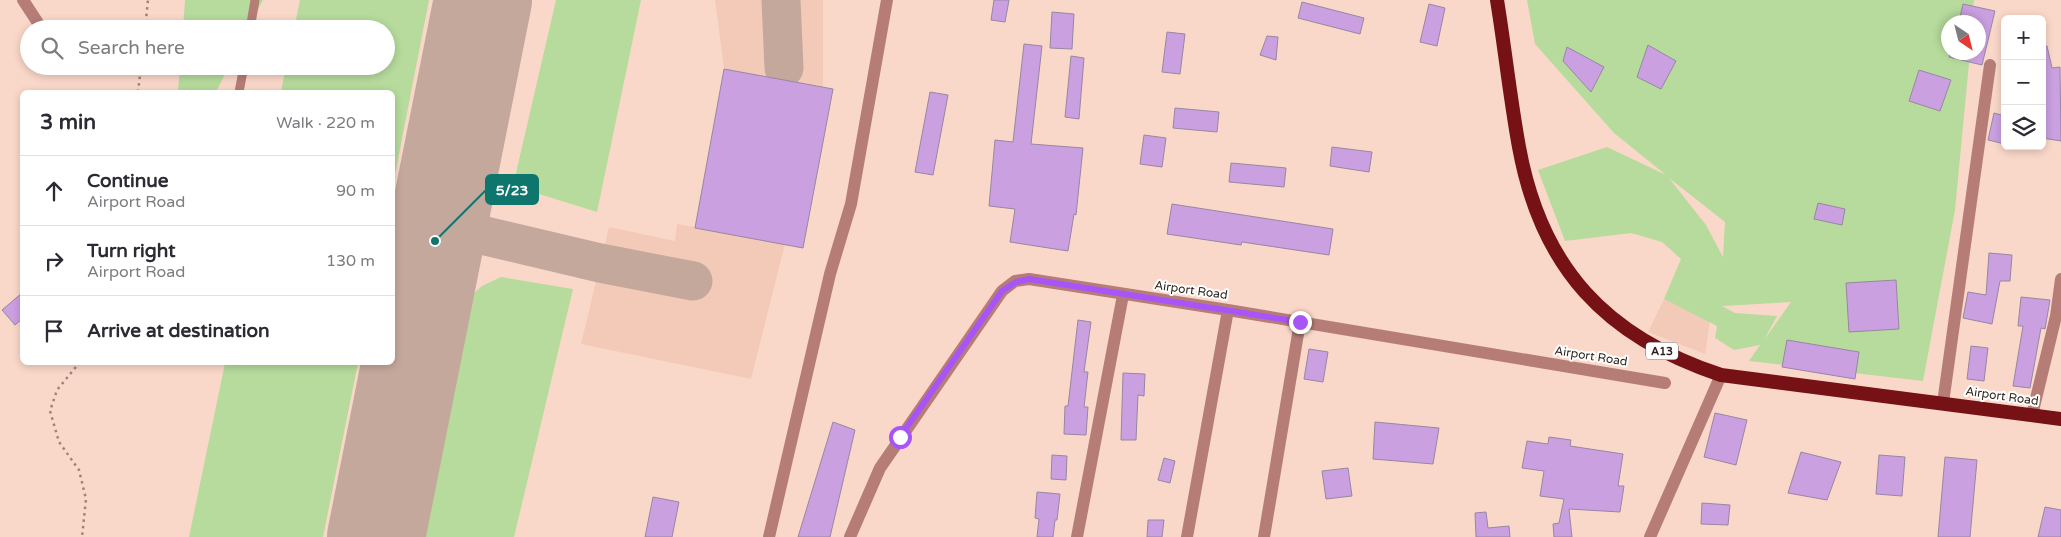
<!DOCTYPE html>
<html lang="en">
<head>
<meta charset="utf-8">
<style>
	:root { --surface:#fff; --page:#f2f2f3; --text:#2b2b33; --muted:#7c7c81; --line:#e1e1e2 }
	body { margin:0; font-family:"Varela Round",sans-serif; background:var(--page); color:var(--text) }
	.controls { position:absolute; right:15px; top:15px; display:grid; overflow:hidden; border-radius:8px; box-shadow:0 2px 8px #0003 }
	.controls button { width:45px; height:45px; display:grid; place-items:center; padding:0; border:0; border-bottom:1px solid var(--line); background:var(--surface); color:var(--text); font:25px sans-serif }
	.compass { position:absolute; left:1941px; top:15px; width:45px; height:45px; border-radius:50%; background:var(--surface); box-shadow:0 2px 8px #0003; rotate:145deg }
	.stop { position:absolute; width:15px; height:15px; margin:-11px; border:4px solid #a855f7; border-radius:50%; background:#fff }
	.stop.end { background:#a855f7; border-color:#fff; box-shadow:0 1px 5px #0008 }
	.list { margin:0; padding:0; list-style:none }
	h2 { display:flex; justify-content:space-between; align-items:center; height:65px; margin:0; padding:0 20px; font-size:21px }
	h2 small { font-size:16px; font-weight:400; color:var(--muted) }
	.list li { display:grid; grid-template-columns:32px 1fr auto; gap:15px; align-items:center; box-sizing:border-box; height:70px; padding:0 20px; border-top:1px solid var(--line) }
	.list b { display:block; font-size:19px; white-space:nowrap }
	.list p { margin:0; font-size:16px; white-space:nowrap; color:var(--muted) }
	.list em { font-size:16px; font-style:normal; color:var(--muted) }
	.icon { flex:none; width:28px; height:28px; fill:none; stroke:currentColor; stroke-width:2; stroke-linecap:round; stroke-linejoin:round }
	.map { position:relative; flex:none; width:2061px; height:537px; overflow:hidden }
	.search { position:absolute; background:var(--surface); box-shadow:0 2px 8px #0003; left:20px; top:20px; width:375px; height:55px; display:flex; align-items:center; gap:12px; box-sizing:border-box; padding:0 18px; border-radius:28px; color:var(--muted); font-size:19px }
	.panel { position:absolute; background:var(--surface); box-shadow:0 2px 8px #0003; left:20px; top:90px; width:375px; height:275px; border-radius:8px }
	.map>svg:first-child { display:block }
	.built { fill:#f3cab8 }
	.green { fill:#b6db9c; fill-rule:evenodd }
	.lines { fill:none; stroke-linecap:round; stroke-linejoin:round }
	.taxiway { stroke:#c4a89b; stroke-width:39 }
	.runway { stroke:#c4a89b; stroke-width:98 }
	.building { fill:#caa0e1; stroke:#9787a1 }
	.path { stroke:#9c8479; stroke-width:2.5; stroke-dasharray:2.5 4; stroke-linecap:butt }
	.service { stroke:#b67d77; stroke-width:9 }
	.minor { stroke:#b67d77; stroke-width:12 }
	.trunk { stroke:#761216; stroke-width:14 }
	.route { stroke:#a855f7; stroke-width:6 }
	.labels { text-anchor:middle; stroke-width:4; stroke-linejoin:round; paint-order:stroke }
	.shield { fill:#fff; stroke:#6b625e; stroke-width:1 }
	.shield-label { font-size:11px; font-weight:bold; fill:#2b1f19 }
	.street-label { font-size:12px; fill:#2b1f19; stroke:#fff }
	.leader { fill:none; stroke:#0f766e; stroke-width:2 }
	.callout-dot { fill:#0f766e; stroke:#fff; stroke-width:2 }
	.callout { fill:#0f766e; stroke:#0f766e; stroke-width:2 }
	.callout-label { font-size:14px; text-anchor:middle; font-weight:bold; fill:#fff }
</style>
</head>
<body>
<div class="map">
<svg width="2061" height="537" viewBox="0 0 2061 537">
	<rect width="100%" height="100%" fill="#fad8c9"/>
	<path class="built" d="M715,0H823V87L724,69Z
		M677,224L785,244L751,379L581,344L609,227L675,241Z
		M1664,299L1710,321L1705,354L1648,332Z"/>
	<path class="green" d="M185,0H263L248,29H183Z
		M300,0H429L393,185L392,92H281L286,66H386V29H294Z
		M556,0H641L597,212L513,186Z
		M1527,0H1974L1972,22H1948V52L1970,53L1955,210L1923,381L1749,361L1760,345L1734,350L1715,338L1717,326L1664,299L1681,259L1662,242L1631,233L1565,241L1538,170L1607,147L1666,175L1614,133L1535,44ZM1669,178L1725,222L1723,257L1706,225ZM1791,302L1764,340L1777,316L1735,313L1722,306Z
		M180,66H229L216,92H180L178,91Z
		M501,277L573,289L514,537H425L473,294L482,286Z
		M225,363H358L323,537H189Z"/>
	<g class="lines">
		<path class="taxiway" d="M781,0L784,68
			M441,210L449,225L456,229L600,263L693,281"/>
		<path class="runway" d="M376,537L483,0"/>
	</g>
	<path class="building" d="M994,0H1009L1005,22L991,20Z
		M1302,2L1364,18L1360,34L1298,18Z
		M1429,4L1445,8L1437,46L1420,42Z
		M1963,4L1995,11L1982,65L1949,57L1950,52H1978V22H1959Z
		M1052,12L1074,14L1072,49L1050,48Z
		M1167,32L1185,34L1180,74L1162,72Z
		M1267,36L1278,37L1276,60L1260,55Z
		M1024,44L1042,46L1031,144L1083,148L1076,215L1074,214L1068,251L1010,242L1015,209L989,206L995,140L1013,142Z
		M1648,45L1676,61L1661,89L1637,77Z
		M2042,46H2047L2052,68L2060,67L2061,141L2042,138Z
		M1567,47L1604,67L1591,92L1563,61Z
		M1071,56L1084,58L1079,119L1065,117Z
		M724,69L833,89L803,248L695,228Z
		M1919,70L1951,80L1940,111L1909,101Z
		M930,92L948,95L933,175L915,172Z
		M1175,108L1219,112L1217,132L1173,128Z
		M1994,113L2005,116V144L1988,140Z
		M1144,135L1166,138L1162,167L1140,164Z
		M1332,147L1372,152L1369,172L1330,166Z
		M1231,163L1286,168L1284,187L1229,182Z
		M1818,203L1845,209L1842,225L1814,219Z
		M1172,204L1333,229L1329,255L1242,242L1241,245L1167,234Z
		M1989,253L2012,255L2010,281H2000L1992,324L1963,318L1968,292L1986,295Z
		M1896,280L1899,329L1849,332L1846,283Z
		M22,293V319L15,325L2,310Z
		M2021,297L2050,300L2045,329L2041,328L2030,388L2013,386L2023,326H2018Z
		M1078,320L1091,322L1084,372H1088L1084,407H1088L1086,435L1064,434L1065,406H1068Z
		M1787,340L1859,352L1855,379L1782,367Z
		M1971,346L1988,348L1984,381L1967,379Z
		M1309,349L1328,352L1323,382L1304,379Z
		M1123,373L1145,374L1144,396L1138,395L1136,440H1121Z
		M1715,413L1747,420L1736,465L1704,457Z
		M833,422L855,430L830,537H798Z
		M1375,422L1439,428L1433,464L1373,459Z
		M1549,437L1571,440L1570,446L1623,454L1618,486H1624L1620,512L1569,509L1572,537H1554L1553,524L1559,523L1564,499L1540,496L1544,471L1522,468L1527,441L1548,444Z
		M1801,452L1841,462L1827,500L1788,493Z
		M1052,455L1067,456L1066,480L1051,479Z
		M1879,455L1905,457L1902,496L1876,494Z
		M1945,457L1977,460L1970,537H1938Z
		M1164,458L1175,461L1170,483L1158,480Z
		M1348,468L1352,496L1326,499L1322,471Z
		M1037,492L1060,494L1057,520H1055L1053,537H1037L1039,519L1035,518Z
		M653,497L679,502L672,537H645Z
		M1702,503L1730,505L1728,525L1701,524Z
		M2045,507L2061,510V537H2038Z
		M1486,512L1488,528L1509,526L1510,537H1476L1475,513Z
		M1148,520H1164L1162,537H1147Z"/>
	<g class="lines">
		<path class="path" d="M145,29L148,0
			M138,92L141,66
			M80,362L57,390L50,411L59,442L79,470L86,499L82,537"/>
		<path class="service" d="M250,29L255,0
			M239,92L244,66"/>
		<path class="minor" d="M23,0L42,29
			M66,66L68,69
			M1943,403L1990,65
			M2032,415L2056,316L2061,279
			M769,537L830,274L851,204L887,0
			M850,537L880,468L1002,291L1015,281L1029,279L1228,310L1665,383
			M1077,537L1123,295
			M1187,537L1228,310
			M1264,537L1300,322
			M1650,537L1721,375"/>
		<path class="trunk" d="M1497,0C1505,49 1510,98 1519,147C1541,268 1606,337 1721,375L2061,419"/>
	</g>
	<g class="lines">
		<path class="route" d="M900,437L1002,291L1016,282L1029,279L1300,322"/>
	</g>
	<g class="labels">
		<rect class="shield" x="1646" y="342.5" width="32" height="17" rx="4"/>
		<g class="shield-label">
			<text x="1662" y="355">A13</text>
		</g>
		<g class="street-label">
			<text transform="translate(1191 290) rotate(8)" y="4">Airport Road</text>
			<text transform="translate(1591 356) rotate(9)" y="4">Airport Road</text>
			<text transform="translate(2002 396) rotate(8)" y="4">Airport Road</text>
		</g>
	</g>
	<path class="leader" d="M435 241L486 190"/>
	<circle class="callout-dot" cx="435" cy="241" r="5"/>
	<rect class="callout" x="486" y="175" width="52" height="29" rx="5"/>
	<g class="callout-label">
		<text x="512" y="195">5/23</text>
	</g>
</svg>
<div class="controls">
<button>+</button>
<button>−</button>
<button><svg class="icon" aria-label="layers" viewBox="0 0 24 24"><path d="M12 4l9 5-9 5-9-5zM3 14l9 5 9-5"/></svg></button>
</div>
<svg class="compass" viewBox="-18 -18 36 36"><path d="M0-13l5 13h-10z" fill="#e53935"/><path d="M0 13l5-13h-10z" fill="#7c7c81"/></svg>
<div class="stop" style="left:900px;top:437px"></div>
<div class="stop end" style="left:1300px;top:322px"></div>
<div class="search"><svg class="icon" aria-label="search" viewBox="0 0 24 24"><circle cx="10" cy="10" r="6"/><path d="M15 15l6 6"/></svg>Search here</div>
<section class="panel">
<h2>3 min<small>Walk · 220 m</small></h2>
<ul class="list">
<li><svg class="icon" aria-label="ahead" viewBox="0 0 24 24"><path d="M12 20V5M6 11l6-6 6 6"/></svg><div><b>Continue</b><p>Airport Road</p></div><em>90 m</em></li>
<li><svg class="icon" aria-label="right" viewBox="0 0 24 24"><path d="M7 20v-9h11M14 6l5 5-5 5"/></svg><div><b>Turn right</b><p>Airport Road</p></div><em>130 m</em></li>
<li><svg class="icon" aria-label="arrive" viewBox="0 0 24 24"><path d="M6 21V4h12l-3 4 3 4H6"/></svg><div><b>Arrive at destination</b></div></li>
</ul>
</section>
</div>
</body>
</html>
